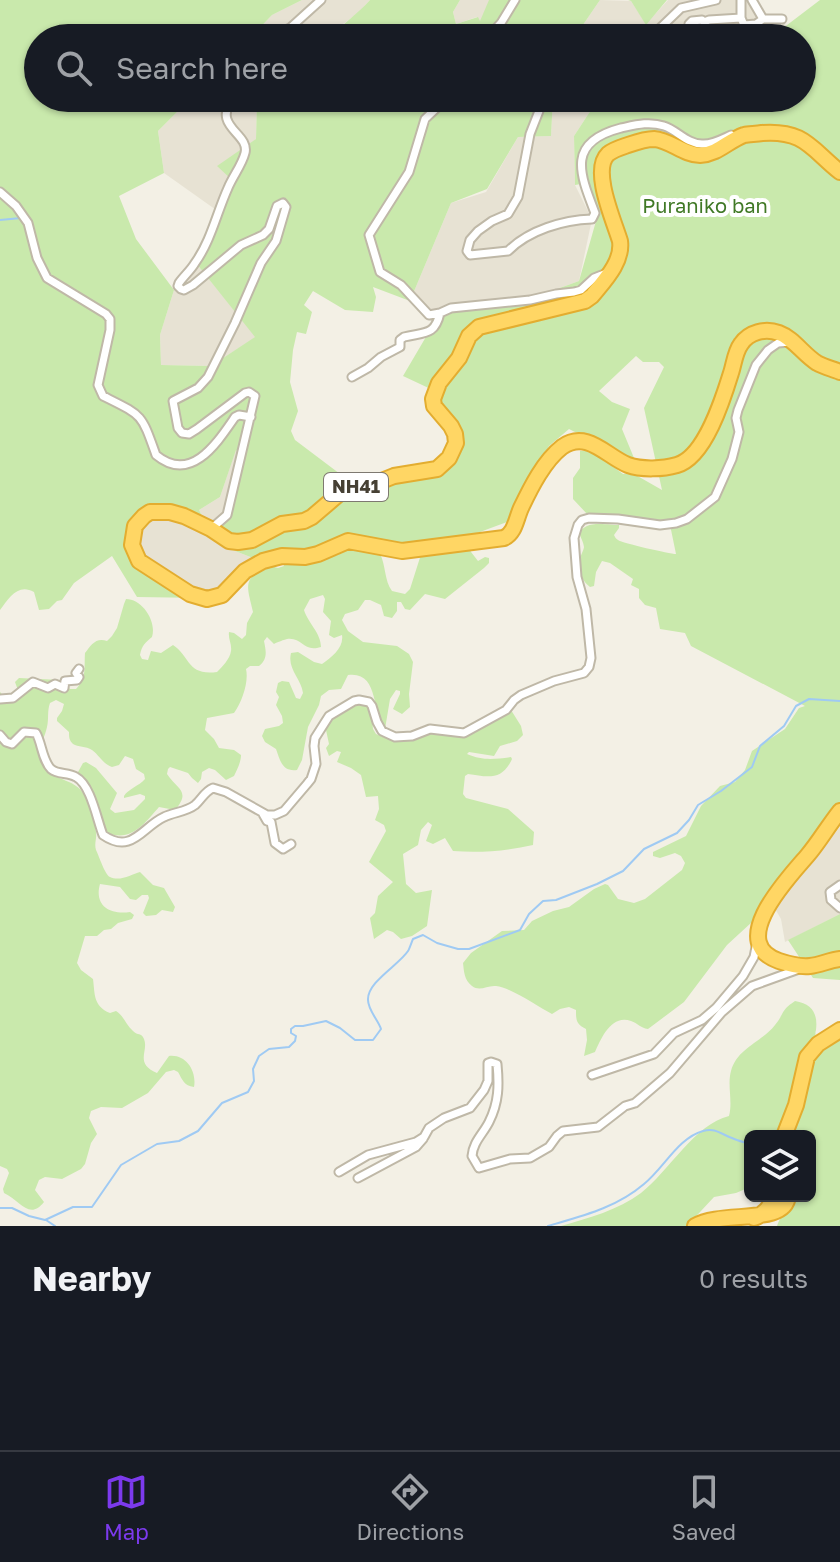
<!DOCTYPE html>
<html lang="en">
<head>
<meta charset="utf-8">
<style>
	:root { --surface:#171b24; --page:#20242c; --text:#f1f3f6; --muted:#9ea1a6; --line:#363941; --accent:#7c3aed }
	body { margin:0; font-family:"Golos Text",sans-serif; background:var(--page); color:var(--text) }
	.controls { position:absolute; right:24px; bottom:24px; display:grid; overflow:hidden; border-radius:12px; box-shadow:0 2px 6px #0004 }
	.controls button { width:72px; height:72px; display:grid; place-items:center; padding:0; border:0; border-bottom:2px solid var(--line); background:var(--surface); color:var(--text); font:40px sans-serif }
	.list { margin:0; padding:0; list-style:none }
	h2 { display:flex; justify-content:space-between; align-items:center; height:104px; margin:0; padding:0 32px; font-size:34px }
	h2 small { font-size:26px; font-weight:400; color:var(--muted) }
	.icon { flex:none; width:44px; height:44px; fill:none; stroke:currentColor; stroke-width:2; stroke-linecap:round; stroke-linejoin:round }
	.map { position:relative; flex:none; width:840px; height:1226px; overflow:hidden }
	.search { position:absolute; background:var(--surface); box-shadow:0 2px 6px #0004; left:24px; right:24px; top:24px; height:88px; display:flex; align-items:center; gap:20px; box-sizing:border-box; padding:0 28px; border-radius:44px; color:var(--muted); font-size:30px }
	.sheet { height:224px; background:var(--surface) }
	nav { display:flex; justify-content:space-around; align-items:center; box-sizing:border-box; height:112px; border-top:2px solid var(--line); background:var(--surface); font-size:22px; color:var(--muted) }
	nav a { display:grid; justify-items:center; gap:4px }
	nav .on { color:var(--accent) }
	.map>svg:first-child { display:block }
	.residential { fill:#e7e2d3 }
	.green { fill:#c9e9ac; fill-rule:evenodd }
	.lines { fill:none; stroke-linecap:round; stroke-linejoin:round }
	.stream { stroke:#9fcaf3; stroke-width:2 }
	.street-casing { stroke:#bfb8a7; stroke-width:11 }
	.highway-casing { stroke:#e3ad30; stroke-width:18 }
	.street { stroke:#fff; stroke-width:7 }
	.highway { stroke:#ffd664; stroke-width:14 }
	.labels { text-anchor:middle; stroke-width:8; stroke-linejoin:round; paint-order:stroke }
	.shield { fill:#fff; stroke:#7e7971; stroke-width:2 }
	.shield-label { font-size:18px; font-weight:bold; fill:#464034 }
	.park-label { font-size:20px; fill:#407926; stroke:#fff }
</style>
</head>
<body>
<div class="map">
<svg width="840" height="1226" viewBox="0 0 840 1226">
	<rect width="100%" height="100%" fill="#f3f0e5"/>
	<path class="residential" d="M302,0H370L358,13L339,27L332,38H250L272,15Z
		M460,0H490L480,22L477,17L456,24L453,12Z
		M600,0L631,1L646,24L668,0H754L762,12L782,19L784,24L787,26L770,38H574Z
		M191,98H257L256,139L232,180L219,212L164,173L158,131Z
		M553,98H602L589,113L574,136L575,185L592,219L579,281L524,301L429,315L410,301L451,203L486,192L518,137L551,136Z
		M196,263L256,337L211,366L161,365L160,335L174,290Z
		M236,449L242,455L230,549L253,558L257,564L232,595L213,601L139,553L138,532L158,513L177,518L212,536L199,510L220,497Z
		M840,827V914L785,942L781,919L774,907Z"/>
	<path class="green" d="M0,0H302L272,15L250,38H38V98H191L158,131L164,173L119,196L136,239L174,290L160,335L161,365L211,366L255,337L196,263L232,180L217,166L256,139L257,98H553L551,136L518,137L487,189L451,203L410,301L373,287L376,297L373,312L345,310L313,291L304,305L312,312L306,334L297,332L293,350L290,382L298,411L291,431L295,440L356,486L437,469L456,443L434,406L435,391L403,376L440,313L524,301L579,281L598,214L587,183L575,185L574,136L589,113L601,99L802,98V38H770L820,0H840V805L764,899L752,922L727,945L684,1002L648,1029C640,1028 638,1023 631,1021C611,1014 601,1039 595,1052L584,1056L587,1040L586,1029C576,1024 576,1020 576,1010L569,1007L560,1009L552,1014C538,1007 512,988 496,986C487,985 480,992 472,986C464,980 464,971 463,963L471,953L502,931L524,930L532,921L553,911L569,907L594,889L605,884L608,885L618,899L634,903L645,899L682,870L685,863L681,856L675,853L660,858L653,856V852L686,836L701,806L720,786L735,782L745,770L752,751L785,729L799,708L805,706L691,646L685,633L660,629L656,608L645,605L639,598V589L631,585L633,579L610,563L602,561L596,572L594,586L590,587C581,580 578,571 580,559C580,557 584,549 584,547C583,537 574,533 587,526C595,522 611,525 619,525V528L614,535C615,537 616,539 618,540C622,543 670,554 676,554L669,520C642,520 615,513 588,515L573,499V478L580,468V451H586L594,453L623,474H634L662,490L644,408L664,367L659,362H643L636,356L599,391L612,402L630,409L622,429L634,458L621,455L569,429L549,446L507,522L461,539L478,561L485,557L489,558V563L484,568L445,599L425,594L410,610L405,609L401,602H397V611L392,618L384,616L381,605L370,600H365L358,610L345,614L342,620L348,631L363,642L397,646L409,654L413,662L409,694L410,707L402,714L393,709L400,694V691L396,690L390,699L385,729C371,713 380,671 348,675L341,689L329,690L321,696L319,705L308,727L302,760L297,770C282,772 280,760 276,749L265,742L262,736L265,729L279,726L283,723L282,716L276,705L279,697L276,692L278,683L282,681L289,682L296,698L300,699L303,693C301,678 287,669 291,653L298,652L314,662L322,664C332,657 344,648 342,635L334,638L329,635L331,621L323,612L325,599L323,595L310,599L304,610C308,623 321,633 321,647C303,653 303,637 287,639C286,639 275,643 274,644L267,637L264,641C266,651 268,659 259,666H250L246,669C249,682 242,702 234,713L207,718L205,730L214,739L219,748L234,750L241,755C241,762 237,770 234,776L226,780L215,770L209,768L202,772L201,779L198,783L192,778L188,773L170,767L168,769L167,774C178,790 191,791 175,810L159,807C145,823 130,844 106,832L78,772L83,763L86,762L96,768L117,793L110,809L115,813L134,810L145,799V796L140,794L124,798V796C128,789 139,786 145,779L144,774L136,769L133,759L125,756L119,765L112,767C102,763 100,756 92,750C86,746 78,747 73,744C69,740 69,737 69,732L57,721V718L62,711L64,704L56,700L50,703C47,711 49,719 47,727C44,741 36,748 43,763C54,785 78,775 88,802C92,811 95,822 96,832C97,838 94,844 96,850C99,856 105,875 110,877C120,882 132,874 140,872L153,885L164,888L175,907L173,912L162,910L156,915L146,916L143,913L149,898L148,895H142L136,900L130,899L120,887L100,884C94,905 109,915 130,912L134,915L132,919L118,923L111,929L104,930L97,936H85L77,963L81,970L93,979C95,994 93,1006 110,1013L116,1011C124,1016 126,1025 133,1031C138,1036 141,1032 144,1039C149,1051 134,1063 157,1073L169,1056C186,1054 197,1071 194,1087C184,1086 182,1079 178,1072L174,1070L166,1072L148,1093L122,1108L101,1107L91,1111L89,1118L97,1134L91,1143L85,1164L81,1169L62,1179L45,1177L39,1180L35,1190L44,1202C29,1221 20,1200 4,1193L3,1189L9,1173L7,1169L0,1166V692L7,700H18L19,693L15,682L19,678L60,680L70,689H76C87,678 84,667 85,653C91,645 96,637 107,641L112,636L117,628L124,604L126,599C142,599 157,621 152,637C145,643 142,645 140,655L142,659L148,660L151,651L161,653L173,645C190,656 187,676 217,672C222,667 230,659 231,651C232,644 228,639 229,632L234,633L242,639L246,635L247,623L253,612C247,586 242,580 267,565L278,568L284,566V562L338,555L348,548L380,554C386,565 384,580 392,591L405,594L410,589L424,545L393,546L333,543L308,549L268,553L253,558L230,549L191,525L157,514L138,532V553L204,598L137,597L112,556L74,583L62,600L57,601L49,609L39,610L34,592C18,583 9,598 0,610ZM236,450L242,455L231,513L213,537L199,510L220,497Z
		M370,0H460L453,12L456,24L478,17L480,21L489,0H600L574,38H332C342,23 358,14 370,0Z
		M628,0H667L646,25L631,1Z
		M357,702H363L371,707L373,729L376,734L383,737L397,741L408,740L431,732H440L465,736L500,716L507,715L511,710L521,726L523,735L517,741L500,746L494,756L469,752L467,754C483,761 495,759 511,757L512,759C502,781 488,777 468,774L465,776L463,794L466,798L508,809L534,832L533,845C506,851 480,853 453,851L445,838L433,844L426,841L432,825L428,822L421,830L418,845L403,854L406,884L416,893L432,890L427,926L412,936L401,939L393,932L387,930L374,939L370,918L375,913L378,896L393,882L369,862L386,831L384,825L375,820L379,809L378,796L366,797L361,775L351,768L337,762L341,752L337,751L329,756L326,748L329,744L326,730L327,724Z
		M840,914V980L813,978L788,940Z
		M795,1001C812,1004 818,1013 816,1030C815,1032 816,1034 815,1036C811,1043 803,1047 798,1058L788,1110L778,1136H750V1187L736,1193L714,1197L687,1226H561C589,1218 618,1210 641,1193C669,1171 695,1124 729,1116C733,1101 727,1085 731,1071C737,1048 762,1042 775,1025C785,1013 780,1011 795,1001Z
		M840,1034V1226H777C782,1211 789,1215 792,1196H810V1136H788L808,1069L816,1054Z"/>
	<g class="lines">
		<path class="stream" d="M0,220L21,218
			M0,1208H12L29,1216L45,1220L73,1207H92L121,1165L157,1144L179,1141L198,1131L222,1103L248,1092L254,1081L253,1069L259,1056L269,1049L289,1047L295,1041L296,1036L291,1033V1029L295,1026H303L326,1021L340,1028L355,1040H373L381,1029C378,1020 368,1010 368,1000C367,982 399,965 408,951C409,950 412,941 413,939L423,935L437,943L458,949H469L520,930L529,914L543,901L556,900L597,884L623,871L644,849L677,833L689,820L698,805L721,791L752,767L760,746L784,726L796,706L809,699L840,701
			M46,1220L55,1226
			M548,1226C582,1216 616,1208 644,1184C664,1168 678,1138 703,1131C716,1127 722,1135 732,1138C738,1141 744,1142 750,1144"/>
		<g class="street-casing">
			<path id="street" d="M741,0V18L744,25L756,24L763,19H782
				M752,0L763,19
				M689,24L692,21L702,20L704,22L709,20L741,18
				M266,38L290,28L321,0
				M487,38L501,23L515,0
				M609,38L617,37L622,38
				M643,38L655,33L681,8L716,0
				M447,98L425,119L409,172L369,235L380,272L401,285L429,315L440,313L451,308L530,300L556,294L574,292L581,290L594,278L609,272
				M535,98L539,111L530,134L518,197L508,214L492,221L478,231L470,240L467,251L470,255L508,251C529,230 563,220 592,219L595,213C579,172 567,142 621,128C635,125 649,121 664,126C677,130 687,144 702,144C712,145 722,139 731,135
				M0,192L16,206L28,223L37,258L47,278L106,314L110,319V330L98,385L103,396C143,416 141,413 156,455C191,484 217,443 235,417L239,415L251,417
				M352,377L368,368L381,357L400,347V340L404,337C424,332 435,336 440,313
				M211,529L227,515L255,396L249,392L245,393L197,429L189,434L182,433L178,428L173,401L198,388L208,377L235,323L261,263L276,241L286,207L283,203L277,206L269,229L263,235L241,245L193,285L184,290L181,289L178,286L179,283C184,276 191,270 195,263C211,241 217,212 228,188C233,176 242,165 245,153C250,133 211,127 233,98
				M0,699L13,698L33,682L48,688L55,684L64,688L65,681L77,680L79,677L76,673L79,669
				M0,735L6,742L12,744L24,732L36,733C42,743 42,760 51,769C58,775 68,772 76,777C91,785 97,820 103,835C132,855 142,827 164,817C174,812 186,812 195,805C202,799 204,792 213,788L226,792L267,815H275L284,811L307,784L311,779L316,764L314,746L315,738L329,716L354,701L359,700L369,702L372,706L377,722L382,731L395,737L412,736L430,729L464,733L506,710L514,700L521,695L554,681L584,673L589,667L591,658L586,609L577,577L574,538L578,525L582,520L589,518L618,519L660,525L676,523L687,519L715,497L732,459L739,432L736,418L738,410L756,365L768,350L778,343L790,342
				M263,814L267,821L271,822L275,843L283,849L291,844
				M840,885L830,892L831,900L840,908
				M592,1075L654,1054L674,1033L702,1020L716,1008L743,976L754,957L757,942
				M339,1172L368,1155L416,1142L424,1137L429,1128L444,1118L470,1108L484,1090L488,1081V1063L491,1062L497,1064C499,1085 499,1102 489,1122C483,1134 473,1142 472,1156L479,1168L510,1159L530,1158L549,1147L557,1136L563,1131L598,1127L625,1106L635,1103L670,1073L722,1012L752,986L799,969
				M358,1178L416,1147L423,1139"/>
		</g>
		<g class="highway-casing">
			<path id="highway" d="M840,172C811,149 805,130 762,133C756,134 749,134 744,135C728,141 718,154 700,155C684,155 670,140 654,139C644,139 634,143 625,146C619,148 613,150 608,154C591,170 614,221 620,241C623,262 604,281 592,296L585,301L479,327L469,336L459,358L439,383L433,399L434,406L451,426L455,434L456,443L449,458L437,469L394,476L374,484L356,487L340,493L312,517L304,521L282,524L252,540L238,542L229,541L211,529L184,516L170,512H150L144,516L135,526L132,545L139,561L190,594L207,599L222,595L245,571L263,561L282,556L305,557L318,554L348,541L402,551L504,538C515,533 516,519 521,508C531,487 544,461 562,447C587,429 607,457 628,465C642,470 663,469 677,465C705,457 723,399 731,373C734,364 735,352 741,344C749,332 765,328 779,333C793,338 804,355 817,363C824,367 833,369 840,372
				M840,811C828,826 819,842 807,856C788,878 726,943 779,961C788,964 800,967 810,966C820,965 830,960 840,959
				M784,1136L796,1105L807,1057L818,1044L840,1030
				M754,1218C765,1214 770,1207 774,1196
				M695,1226C722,1210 785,1226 788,1196"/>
		</g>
		<use href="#street" class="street"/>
		<use href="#highway" class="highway"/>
	</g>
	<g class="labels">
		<rect class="shield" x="324" y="473" width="64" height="28" rx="6"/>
		<g class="shield-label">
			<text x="356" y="493">NH41</text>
		</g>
		<g class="park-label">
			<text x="705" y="213">Puraniko ban</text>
		</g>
	</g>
</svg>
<div class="controls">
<button><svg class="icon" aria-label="layers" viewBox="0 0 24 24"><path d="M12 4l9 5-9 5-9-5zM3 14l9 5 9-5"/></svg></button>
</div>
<div class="search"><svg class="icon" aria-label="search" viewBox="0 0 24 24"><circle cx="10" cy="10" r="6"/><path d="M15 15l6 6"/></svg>Search here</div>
</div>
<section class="sheet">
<h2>Nearby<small>0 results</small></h2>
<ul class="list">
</ul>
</section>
<nav>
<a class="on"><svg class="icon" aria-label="map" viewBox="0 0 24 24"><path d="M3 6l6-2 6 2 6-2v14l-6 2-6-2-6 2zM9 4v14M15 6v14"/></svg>Map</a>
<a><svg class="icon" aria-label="directions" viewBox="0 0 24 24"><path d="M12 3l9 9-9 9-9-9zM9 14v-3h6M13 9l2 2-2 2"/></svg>Directions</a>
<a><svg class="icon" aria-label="saved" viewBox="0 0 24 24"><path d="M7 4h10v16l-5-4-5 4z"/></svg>Saved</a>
</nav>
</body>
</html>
